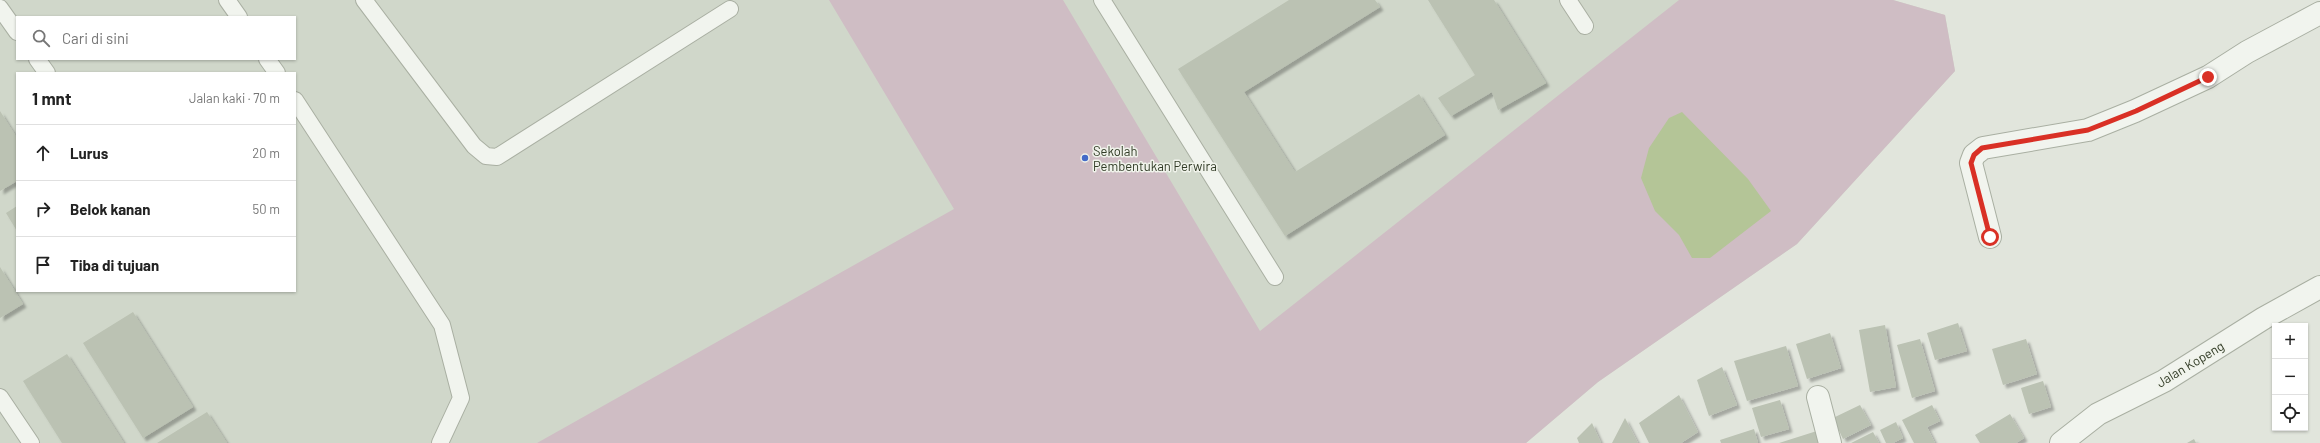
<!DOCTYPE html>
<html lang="id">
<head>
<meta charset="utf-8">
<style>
	:root { --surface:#fff; --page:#f6f6f6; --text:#222; --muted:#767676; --line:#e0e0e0 }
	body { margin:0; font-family:Barlow,sans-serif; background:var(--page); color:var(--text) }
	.controls { position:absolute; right:12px; bottom:12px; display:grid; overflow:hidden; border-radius:0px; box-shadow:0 1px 3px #0004 }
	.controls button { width:36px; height:36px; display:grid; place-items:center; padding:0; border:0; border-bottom:1px solid var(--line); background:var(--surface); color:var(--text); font:20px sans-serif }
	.stop { position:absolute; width:12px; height:12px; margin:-9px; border:3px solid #d93025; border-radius:50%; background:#fff }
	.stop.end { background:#d93025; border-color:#fff; box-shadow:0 1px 4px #0008 }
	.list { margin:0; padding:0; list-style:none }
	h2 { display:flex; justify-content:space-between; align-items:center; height:52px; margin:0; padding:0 16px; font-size:17px }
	h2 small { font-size:13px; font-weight:400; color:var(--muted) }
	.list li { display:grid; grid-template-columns:26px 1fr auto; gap:12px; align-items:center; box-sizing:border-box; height:56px; padding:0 16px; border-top:1px solid var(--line) }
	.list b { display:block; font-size:15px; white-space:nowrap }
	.list em { font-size:13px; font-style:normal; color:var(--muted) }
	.icon { flex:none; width:22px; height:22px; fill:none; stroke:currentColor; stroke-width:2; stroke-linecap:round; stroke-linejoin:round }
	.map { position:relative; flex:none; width:2320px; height:443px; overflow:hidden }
	.search { position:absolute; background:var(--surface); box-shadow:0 1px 3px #0004; left:16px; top:16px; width:280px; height:44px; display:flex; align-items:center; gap:10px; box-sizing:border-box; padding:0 14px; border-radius:0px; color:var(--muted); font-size:15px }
	.panel { position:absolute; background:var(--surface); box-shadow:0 1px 3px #0004; left:16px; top:72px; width:280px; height:220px; border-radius:0px }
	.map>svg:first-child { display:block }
	.built { fill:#d0d7ca; fill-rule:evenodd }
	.green { fill:#cfbdc4 }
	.water { fill:#b4c597 }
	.building { fill:#bbc2b3; filter:url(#shadow) }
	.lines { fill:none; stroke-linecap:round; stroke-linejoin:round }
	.lane-casing { stroke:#a9afa2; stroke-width:18 }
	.street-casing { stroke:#a9afa2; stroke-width:24 }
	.lane { stroke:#f1f4ee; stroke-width:16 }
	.street { stroke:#f1f4ee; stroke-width:22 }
	.route { stroke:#d93025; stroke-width:5 }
	.poi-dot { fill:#436ac8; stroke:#f0f3eb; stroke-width:1.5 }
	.labels { text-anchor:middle; stroke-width:3; stroke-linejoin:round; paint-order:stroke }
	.poi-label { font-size:13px; fill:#313b26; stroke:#f0f3eb; text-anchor:start }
	.street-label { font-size:13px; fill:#313b26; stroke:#f0f3eb }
</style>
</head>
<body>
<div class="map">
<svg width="2320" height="443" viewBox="0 0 2320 443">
	<defs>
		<filter id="shadow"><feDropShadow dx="3.5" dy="3.5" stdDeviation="1" flood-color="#0004"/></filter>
	</defs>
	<rect width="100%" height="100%" fill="#e1e5dc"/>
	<path class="built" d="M0,0H1893L1945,15L1955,71L1797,244L1598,382L1526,443H0ZM17,17H295V59H17ZM17,73H295V291H17Z"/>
	<path class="green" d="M829,0H1063L1260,331L1679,0H1893L1945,15L1955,71L1797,244L1598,382L1526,443H537L954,209Z"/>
	<path class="water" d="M1682,112L1748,179L1771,211L1710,258H1692L1679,235L1655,211L1641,178L1649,148L1669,118Z"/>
	<path class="building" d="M1289,0H1375L1380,7L1244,92L1295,172L1419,94L1445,135L1285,236L1178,69Z
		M1428,0H1494L1546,83L1498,110L1492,92L1451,116L1438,98L1475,75Z
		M0,111L17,138V181L0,191Z
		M17,206V231L6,213Z
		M0,267L23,304L0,318Z
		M133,312L193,407L143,438L83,343Z
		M1958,323L1967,351L1935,360L1927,333Z
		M1885,325L1896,387L1870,392L1859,330Z
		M1830,333L1841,368L1807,379L1796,344Z
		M1920,339L1935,391L1912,398L1897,345Z
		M2026,339L2037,374L2003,385L1992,349Z
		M1786,346L1798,386L1747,401L1734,361Z
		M67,354L124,443H62L23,381Z
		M1722,367L1737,405L1709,416L1697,380Z
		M2043,381L2051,407L2029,414L2021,388Z
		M1679,395L1698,432L1681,443H1649L1639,423Z
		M1780,400L1789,429L1761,437L1752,408Z
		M1860,405L1871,425L1843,439L1833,418Z
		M1932,405L1940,421L1927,427L1935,443H1914L1902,420Z
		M207,412L227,443H157Z
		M2010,414L2024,438L2016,443H1980L1975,435Z
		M1625,418L1638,443H1612Z
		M1896,422L1903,438L1893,443H1886L1880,430Z
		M1592,423L1601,443H1579L1577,438Z
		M1754,429L1758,443H1721L1720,440Z
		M1820,430L1824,443H1779Z
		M1873,432L1879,443H1851Z
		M2194,439L2196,443H2187Z"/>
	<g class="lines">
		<g class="lane-casing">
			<path id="lane" d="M227,0L239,17
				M364,0L474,146L486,156L497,157L730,9
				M1102,0L1275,277
				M1568,0L1585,26
				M0,8L17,32
				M37,59L47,73
				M267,59L277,73
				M295,100L442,325L461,398L440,443
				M0,397L31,443"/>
		</g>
		<g class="street-casing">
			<path id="street" d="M1990,237L1971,163L1974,155L1983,148L2088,130L2135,111L2208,77L2247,52L2320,13
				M1818,397L1830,443
				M2061,443L2098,414L2164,381L2264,318L2320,287"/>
		</g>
		<use href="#lane" class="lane"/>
		<use href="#street" class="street"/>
	</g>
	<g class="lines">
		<path class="route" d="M1990,237L1971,163L1974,155L1982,148L2088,130L2136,111L2208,77"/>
	</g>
	<circle class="poi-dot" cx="1085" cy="158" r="4"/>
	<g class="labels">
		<g class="poi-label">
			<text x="1093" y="156">Sekolah<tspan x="1093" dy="15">Pembentukan Perwira</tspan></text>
		</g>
		<g class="street-label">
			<text transform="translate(2190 364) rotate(-31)" y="5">Jalan Kopeng</text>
		</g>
	</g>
</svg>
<div class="controls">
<button>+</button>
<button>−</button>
<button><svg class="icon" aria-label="locate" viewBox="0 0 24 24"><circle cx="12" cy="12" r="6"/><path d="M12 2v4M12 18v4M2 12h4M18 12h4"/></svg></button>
</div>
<div class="stop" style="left:1990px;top:237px"></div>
<div class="stop end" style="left:2208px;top:77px"></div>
<div class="search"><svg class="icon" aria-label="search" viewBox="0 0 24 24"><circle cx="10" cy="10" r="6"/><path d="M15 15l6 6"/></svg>Cari di sini</div>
<section class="panel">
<h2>1 mnt<small>Jalan kaki · 70 m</small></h2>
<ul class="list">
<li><svg class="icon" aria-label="ahead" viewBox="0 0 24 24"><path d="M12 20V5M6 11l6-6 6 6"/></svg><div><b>Lurus</b></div><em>20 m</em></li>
<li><svg class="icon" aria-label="right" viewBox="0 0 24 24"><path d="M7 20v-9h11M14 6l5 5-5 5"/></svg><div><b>Belok kanan</b></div><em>50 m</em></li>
<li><svg class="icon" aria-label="arrive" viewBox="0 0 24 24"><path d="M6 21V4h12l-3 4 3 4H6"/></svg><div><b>Tiba di tujuan</b></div></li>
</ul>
</section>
</div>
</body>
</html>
